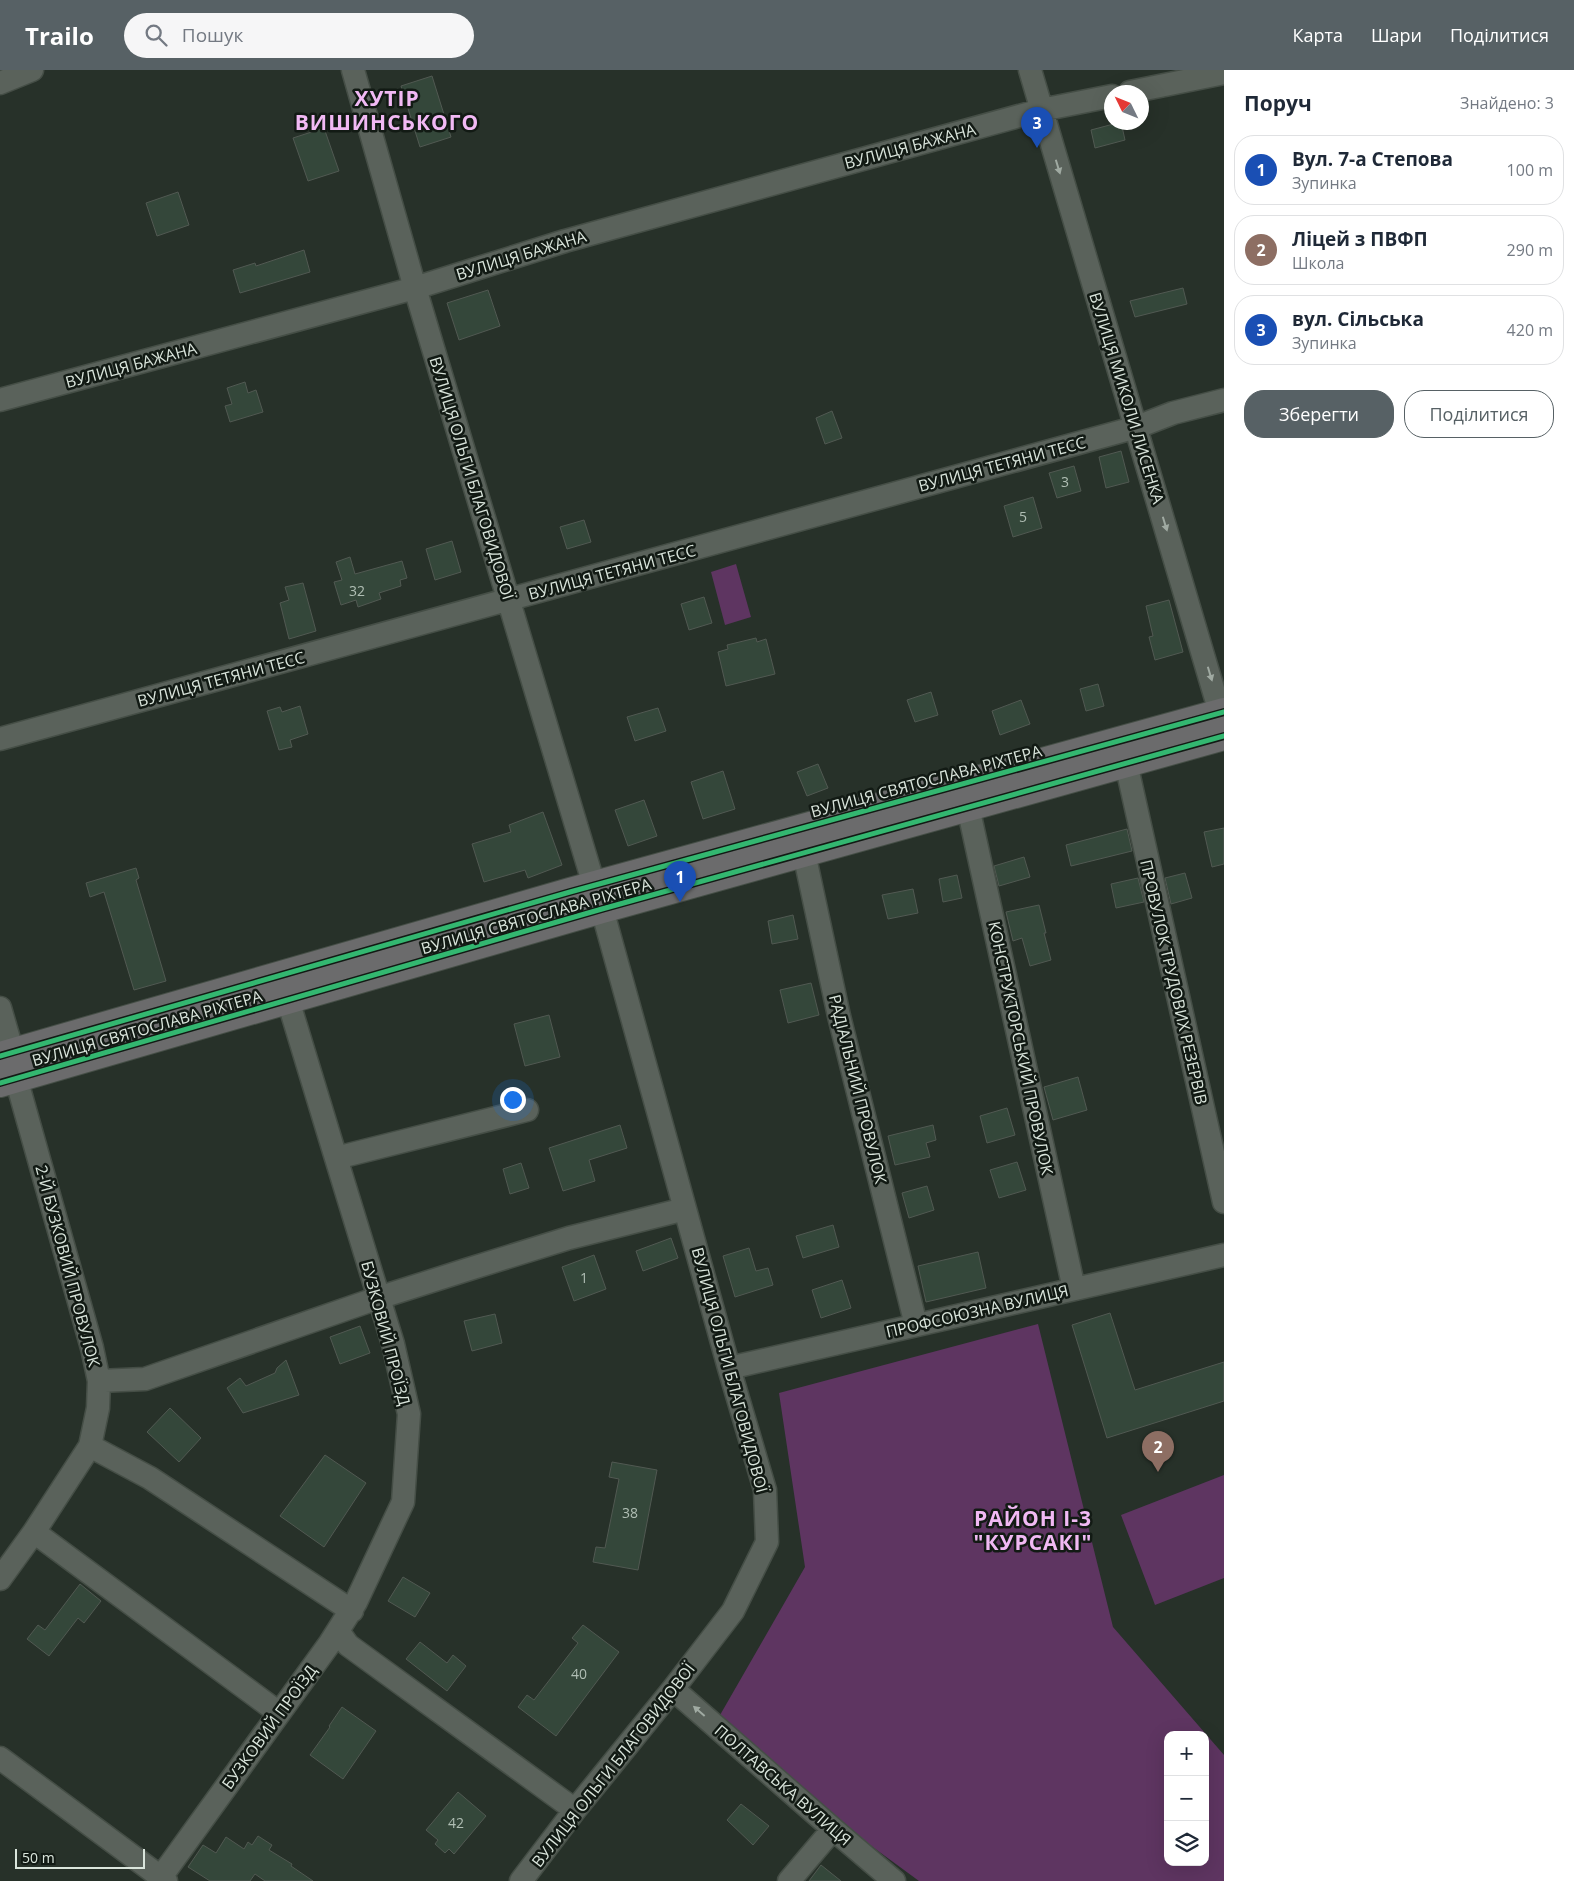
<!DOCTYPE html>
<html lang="uk">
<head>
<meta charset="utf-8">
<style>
	:root { --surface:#fff; --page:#f6f6f7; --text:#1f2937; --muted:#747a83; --line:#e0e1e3; --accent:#576165 }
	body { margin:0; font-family:"Open Sans",sans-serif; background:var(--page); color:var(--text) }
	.controls { position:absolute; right:15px; bottom:15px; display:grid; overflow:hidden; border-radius:10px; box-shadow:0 5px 20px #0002 }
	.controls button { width:45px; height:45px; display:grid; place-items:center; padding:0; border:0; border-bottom:1px solid var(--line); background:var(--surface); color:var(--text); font:25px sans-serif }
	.compass { position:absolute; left:1104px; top:15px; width:45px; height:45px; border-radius:50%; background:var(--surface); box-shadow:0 5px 20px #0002; rotate:313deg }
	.scale { position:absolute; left:15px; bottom:12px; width:130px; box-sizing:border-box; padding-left:5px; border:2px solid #dae5dc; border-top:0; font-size:14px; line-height:18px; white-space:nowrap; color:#dae5dc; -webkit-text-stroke:4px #121a14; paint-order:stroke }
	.you { position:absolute; left:512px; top:1029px; width:18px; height:18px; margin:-12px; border:4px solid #fff; border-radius:50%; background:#1a73e8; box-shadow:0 0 0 8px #1a73e833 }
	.badge { display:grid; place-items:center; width:32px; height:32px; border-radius:50%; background:var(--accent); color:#fff; font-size:16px; font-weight:700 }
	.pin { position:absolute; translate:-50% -41px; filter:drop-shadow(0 1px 2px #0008) }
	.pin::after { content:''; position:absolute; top:26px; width:18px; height:15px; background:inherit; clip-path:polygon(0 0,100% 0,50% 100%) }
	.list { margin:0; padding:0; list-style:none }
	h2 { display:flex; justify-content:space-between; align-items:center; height:65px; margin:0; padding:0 20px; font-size:21px }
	h2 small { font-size:16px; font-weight:400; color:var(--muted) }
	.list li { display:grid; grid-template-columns:32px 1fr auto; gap:15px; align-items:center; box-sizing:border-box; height:70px; margin:0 10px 10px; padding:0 10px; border:1px solid var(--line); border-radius:20px }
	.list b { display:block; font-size:19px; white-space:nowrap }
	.list p { margin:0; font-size:16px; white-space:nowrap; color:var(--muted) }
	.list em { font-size:16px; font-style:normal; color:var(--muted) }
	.actions { display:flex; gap:10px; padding:15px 20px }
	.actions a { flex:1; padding:11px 0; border:1px solid var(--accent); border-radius:20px; text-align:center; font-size:18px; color:var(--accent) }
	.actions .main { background:var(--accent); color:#fff }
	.icon { flex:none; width:28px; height:28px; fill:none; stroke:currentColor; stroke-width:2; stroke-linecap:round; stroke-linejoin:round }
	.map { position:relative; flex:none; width:1224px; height:1811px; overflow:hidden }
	header { display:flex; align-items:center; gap:30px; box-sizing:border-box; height:70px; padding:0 25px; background:var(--accent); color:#fff }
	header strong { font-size:24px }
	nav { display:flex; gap:28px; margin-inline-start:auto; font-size:18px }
	.search { width:350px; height:45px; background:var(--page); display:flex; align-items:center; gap:12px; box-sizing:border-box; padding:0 18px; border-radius:28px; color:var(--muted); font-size:19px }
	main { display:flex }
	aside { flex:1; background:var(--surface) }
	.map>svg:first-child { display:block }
	.green { fill:#5e3561; fill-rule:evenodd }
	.building { fill:#34473a; stroke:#515952 }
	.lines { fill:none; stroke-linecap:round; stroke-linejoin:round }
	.minor-casing { stroke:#454e46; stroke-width:25 }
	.major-casing { stroke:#454e46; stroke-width:30 }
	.minor { stroke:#5a625b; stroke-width:22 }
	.major { stroke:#6b6b6c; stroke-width:28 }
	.cycleway-casing { stroke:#121a14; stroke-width:8 }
	.cycleway { stroke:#33b770; stroke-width:5 }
	.oneway { fill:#a0aaa2 }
	.labels { text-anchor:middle; stroke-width:5; stroke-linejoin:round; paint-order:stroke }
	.number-label { font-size:14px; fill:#b0beb4 }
	.street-label { font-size:16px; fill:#dae5dc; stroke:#121a14 }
	.district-label { font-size:21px; font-weight:bold; letter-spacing:1px; fill:#f1b9f4; stroke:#121a14 }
</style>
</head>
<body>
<header>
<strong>Trailo</strong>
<div class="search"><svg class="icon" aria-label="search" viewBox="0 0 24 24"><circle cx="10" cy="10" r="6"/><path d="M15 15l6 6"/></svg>Пошук</div>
<nav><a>Карта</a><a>Шари</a><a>Поділитися</a></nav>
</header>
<main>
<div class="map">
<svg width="1224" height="1811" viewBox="0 0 1224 1811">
	<rect width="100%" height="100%" fill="#273129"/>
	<path class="green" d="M736,494L751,547L725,555L711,502Z
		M1038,1254L1113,1557L1224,1685V1811H919L712,1659L805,1497L779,1323ZM1168,1665H1205V1792H1168Z
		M1224,1405V1508L1155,1535L1121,1445Z"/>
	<path class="building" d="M432,6L451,67L420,77L401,16Z
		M1121,52L1125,70L1095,78L1091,60Z
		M324,58L339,101L308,111L293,68Z
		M178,122L189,155L157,166L146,133Z
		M304,180L310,202L240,223L233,200L255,193L256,196Z
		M1183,218L1187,234L1135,247L1130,231Z
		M488,220L500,256L459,270L447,233Z
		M245,312L248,323L256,320L263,342L230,352L225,336L232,334L227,318Z
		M832,341L842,368L825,374L816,348Z
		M1121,381L1129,412L1106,418L1099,387Z
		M1074,396L1081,421L1057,428L1049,403Z
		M1033,427L1042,458L1013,467L1004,436Z
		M584,450L591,472L567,479L560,457Z
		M452,471L461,502L435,510L426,479Z
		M350,487L355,504L402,491L407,508L400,510L401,516L379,523L381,529L358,537L356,530L341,535L334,512L342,510L336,492Z
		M303,513L316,561L289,569L280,533L289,530L285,517Z
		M704,527L712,553L689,560L681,534Z
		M1169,530L1183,582L1155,590L1149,567L1153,566L1146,536Z
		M756,568L757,572L766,569L775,604L726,616L718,582L728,579L727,575Z
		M1098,614L1104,636L1086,641L1080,619Z
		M931,622L938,645L915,652L907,630Z
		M1021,630L1030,654L1000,665L992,641Z
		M300,636L308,664L290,670L292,677L279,680L267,641L280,637L282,642Z
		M658,638L666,661L635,671L627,647Z
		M818,694L828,718L807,726L797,702Z
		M723,701L735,739L703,749L691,712Z
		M644,730L657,766L628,776L615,740Z
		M543,742L562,795L528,808L525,800L484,812L472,774L511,762L509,755Z
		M1224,758V794L1212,797L1204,762Z
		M1127,759L1132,781L1071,796L1066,775Z
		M1024,787L1030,807L999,816L994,796Z
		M136,798L139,808L136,810L166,911L134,920L104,822L90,827L86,813Z
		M1185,803L1192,828L1171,834L1165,808Z
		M957,805L962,828L943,832L939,809Z
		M1138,808L1144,832L1116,838L1111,814Z
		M913,819L918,843L888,849L882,825Z
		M1039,835L1046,863H1044L1051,890L1030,896L1022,868L1013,871L1006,842Z
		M793,845L798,869L772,874L768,851Z
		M811,913L819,945L788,953L780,920Z
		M549,945L560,987L525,996L514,954Z
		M1078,1007L1087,1040L1053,1050L1044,1017Z
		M1007,1038L1015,1065L987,1073L980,1046Z
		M620,1055L627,1078L589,1090L595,1111L563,1121L549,1078Z
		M933,1055L936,1070L926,1073L930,1087L895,1095L888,1066Z
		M1017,1092L1026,1120L999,1128L990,1100Z
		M521,1093L529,1118L510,1124L503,1099Z
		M927,1116L934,1140L909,1148L902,1123Z
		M833,1155L839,1177L803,1188L796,1166Z
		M671,1168L678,1188L643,1201L636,1181Z
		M749,1178L756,1201L768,1198L773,1215L735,1227L723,1186Z
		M978,1182L986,1218L926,1232L918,1196Z
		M594,1185L606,1219L574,1231L562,1197Z
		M842,1210L851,1238L821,1248L812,1220Z
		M1110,1243L1135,1320L1224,1292V1331L1107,1368L1072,1255Z
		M495,1244L502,1273L472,1281L464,1251Z
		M360,1256L370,1283L340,1294L330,1267Z
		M286,1290L299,1325L243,1343L227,1318L240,1308L246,1316L275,1303L277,1298Z
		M170,1338L201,1368L179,1392L147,1362Z
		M325,1385L366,1413L324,1477L280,1446Z
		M612,1392L657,1400L638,1500L593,1492L596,1477L605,1478L619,1409L609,1407Z
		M403,1507L430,1523L415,1547L388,1531Z
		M80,1514L101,1531L84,1553L78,1548L49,1586L27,1569L38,1555L45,1560Z
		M583,1555L619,1582L556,1666L518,1637L527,1625L534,1630L578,1573L572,1568Z
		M420,1572L447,1593L453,1585L466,1596L447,1621L406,1589Z
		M342,1637L376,1661L343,1709L310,1685L330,1657L329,1656Z
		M458,1722L486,1746L454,1784L449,1779L445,1783L435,1774L438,1770L426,1760Z
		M741,1734L769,1756L753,1775L727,1750Z
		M258,1766L272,1775L269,1780L292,1794L291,1796L313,1811H265L255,1804L250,1811H210L188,1797L203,1775L216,1783L226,1767L244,1779L248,1772L252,1775Z
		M821,1795L841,1811H809Z"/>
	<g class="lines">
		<g class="minor-casing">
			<path id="minor" d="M353,0L415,218L594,815
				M1030,0L1224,656
				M0,13L32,0
				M1130,22L1224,3
				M0,330L415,218L565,171L1041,40L1112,26
				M0,669L1137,357L1173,343L1224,330
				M1126,693L1224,1132
				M968,737L1074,1219
				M804,783L839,946L916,1255
				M288,930L336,1088
				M0,938L13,983
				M729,1298L1224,1185
				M99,1311L145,1309L378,1228L466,1200L569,1168L685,1139
				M90,1376L150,1408L352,1541
				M34,1462L279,1643
				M0,1509L34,1462L90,1376L98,1338L99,1311L92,1278L16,1008
				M338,1561L348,1575L575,1740
				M673,1619L833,1759L894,1811
				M0,1688L166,1811
				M161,1807L330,1573L356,1532L403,1432L409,1344L393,1274L336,1088L527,1040
				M521,1811L575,1740L673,1619L733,1541L767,1472L765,1420L729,1298L602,839
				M789,1811L833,1759"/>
		</g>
		<g class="major-casing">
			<path id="major" d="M0,986L570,822L1224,642
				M0,1013L602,839L1224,666"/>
		</g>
		<use href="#minor" class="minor"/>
		<use href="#major" class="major"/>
		<g class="cycleway-casing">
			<path id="cycleway" d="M0,986L570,822L1224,642
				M0,1013L602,839L1224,666"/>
		</g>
		<use href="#cycleway" class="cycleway"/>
	</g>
	<defs><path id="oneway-solid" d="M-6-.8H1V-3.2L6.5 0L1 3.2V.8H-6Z" transform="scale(1.25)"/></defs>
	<g class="oneway">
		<use href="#oneway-solid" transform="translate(1058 97) rotate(73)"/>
		<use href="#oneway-solid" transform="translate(1165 454) rotate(73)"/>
		<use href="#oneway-solid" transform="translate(1210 604) rotate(73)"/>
		<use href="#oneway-solid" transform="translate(699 1641) rotate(-139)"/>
	</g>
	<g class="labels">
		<g class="number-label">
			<text x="1065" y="417">3</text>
			<text x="1023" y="452">5</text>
			<text x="357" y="526">32</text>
			<text x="584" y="1213">1</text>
			<text x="630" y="1448">38</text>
			<text x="579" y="1609">40</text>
			<text x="456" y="1758">42</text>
		</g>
		<g class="street-label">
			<text transform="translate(910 76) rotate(-15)" y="6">ВУЛИЦЯ БАЖАНА</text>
			<text transform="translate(521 185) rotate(-17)" y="6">ВУЛИЦЯ БАЖАНА</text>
			<text transform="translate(131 295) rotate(-15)" y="6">ВУЛИЦЯ БАЖАНА</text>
			<text transform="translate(1127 328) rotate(73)" y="6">ВУЛИЦЯ МИКОЛИ ЛИСЕНКА</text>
			<text transform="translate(1002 394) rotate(-15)" y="6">ВУЛИЦЯ ТЕТЯНИ ТЕСС</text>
			<text transform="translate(472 408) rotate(73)" y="6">ВУЛИЦЯ ОЛЬГИ БЛАГОВИДОВОЇ</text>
			<text transform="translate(612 502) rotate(-15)" y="6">ВУЛИЦЯ ТЕТЯНИ ТЕСС</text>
			<text transform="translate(221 609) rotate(-15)" y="6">ВУЛИЦЯ ТЕТЯНИ ТЕСС</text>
			<text transform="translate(926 711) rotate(-15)" y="6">ВУЛИЦЯ СВЯТОСЛАВА РІХТЕРА</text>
			<text transform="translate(536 846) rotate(-16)" y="6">ВУЛИЦЯ СВЯТОСЛАВА РІХТЕРА</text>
			<text transform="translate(1174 912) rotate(77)" y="6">ПРОВУЛОК ТРУДОВИХ РЕЗЕРВІВ</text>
			<text transform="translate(147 958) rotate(-16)" y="6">ВУЛИЦЯ СВЯТОСЛАВА РІХТЕРА</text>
			<text transform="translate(1021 978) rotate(78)" y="6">КОНСТРУКТОРСЬКИЙ ПРОВУЛОК</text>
			<text transform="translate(858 1019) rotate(76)" y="6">РАДІАЛЬНИЙ ПРОВУЛОК</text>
			<text transform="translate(68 1196) rotate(75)" y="6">2-Й БУЗКОВИЙ ПРОВУЛОК</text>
			<text transform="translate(977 1241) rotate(-13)" y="6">ПРОФСОЮЗНА ВУЛИЦЯ</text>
			<text transform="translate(386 1263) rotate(75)" y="6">БУЗКОВИЙ ПРОЇЗД</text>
			<text transform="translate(730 1300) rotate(75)" y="6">ВУЛИЦЯ ОЛЬГИ БЛАГОВИДОВОЇ</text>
			<text transform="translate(269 1657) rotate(-54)" y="6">БУЗКОВИЙ ПРОЇЗД</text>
			<text transform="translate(613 1695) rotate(-52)" y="6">ВУЛИЦЯ ОЛЬГИ БЛАГОВИДОВОЇ</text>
			<text transform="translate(783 1715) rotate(41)" y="6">ПОЛТАВСЬКА ВУЛИЦЯ</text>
		</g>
		<g class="district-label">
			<text x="387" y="36">ХУТІР<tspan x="387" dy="24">ВИШИНСЬКОГО</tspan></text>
			<text x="1033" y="1456">РАЙОН І-3<tspan x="1033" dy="24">"КУРСАКІ"</tspan></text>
		</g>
	</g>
</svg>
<div class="controls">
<button>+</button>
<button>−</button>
<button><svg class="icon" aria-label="layers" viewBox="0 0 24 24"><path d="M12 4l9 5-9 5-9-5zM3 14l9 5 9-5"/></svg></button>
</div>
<svg class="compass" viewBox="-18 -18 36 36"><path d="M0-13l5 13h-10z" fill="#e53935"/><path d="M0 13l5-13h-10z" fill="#747a83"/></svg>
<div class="scale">50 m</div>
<div class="you"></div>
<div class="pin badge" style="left:680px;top:832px;background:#1a4fb4">1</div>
<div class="pin badge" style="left:1158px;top:1402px;background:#8d6e63">2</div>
<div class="pin badge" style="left:1037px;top:78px;background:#1a4fb4">3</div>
</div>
<aside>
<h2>Поруч<small>Знайдено: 3</small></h2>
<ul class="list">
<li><span class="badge" style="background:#1a4fb4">1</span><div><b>Вул. 7-а Степова</b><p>Зупинка</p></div><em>100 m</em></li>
<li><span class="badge" style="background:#8d6e63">2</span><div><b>Ліцей з ПВФП</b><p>Школа</p></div><em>290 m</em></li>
<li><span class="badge" style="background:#1a4fb4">3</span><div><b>вул. Сiльська</b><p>Зупинка</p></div><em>420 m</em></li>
</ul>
<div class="actions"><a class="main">Зберегти</a><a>Поділитися</a></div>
</aside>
</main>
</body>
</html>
